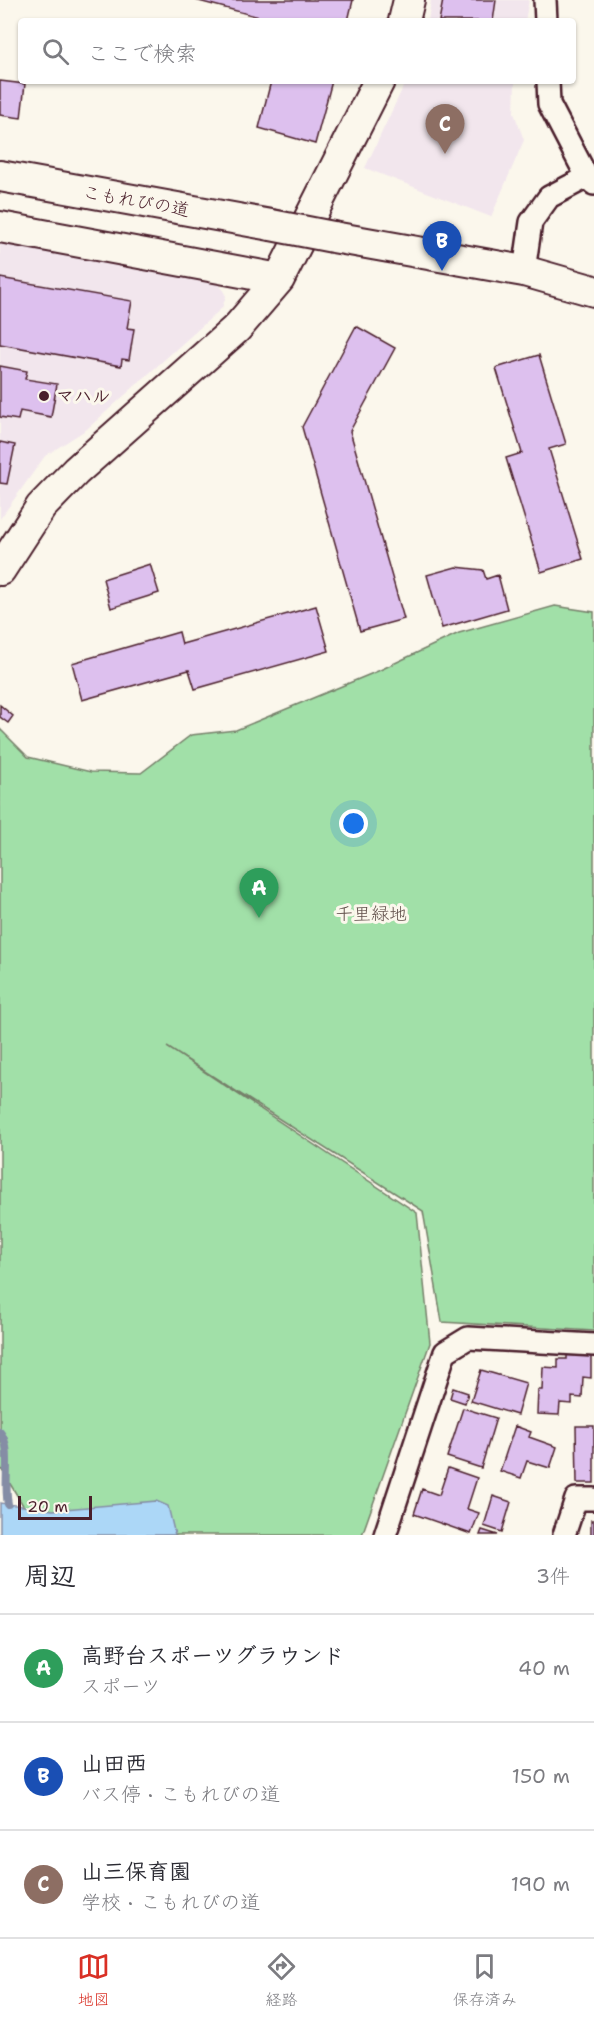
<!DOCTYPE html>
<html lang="ja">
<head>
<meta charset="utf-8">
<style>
	:root { --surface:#fff; --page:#f2f2f3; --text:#2b2b33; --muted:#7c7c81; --line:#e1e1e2; --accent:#d93025 }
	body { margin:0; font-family:"Shantell Sans","Klee One",sans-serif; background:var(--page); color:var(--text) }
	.scale { position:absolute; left:18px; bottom:15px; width:74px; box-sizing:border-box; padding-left:6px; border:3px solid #4a1f2b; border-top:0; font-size:16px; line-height:21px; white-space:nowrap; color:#4a1f2b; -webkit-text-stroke:4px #fbf7ec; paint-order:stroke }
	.you { position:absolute; left:354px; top:824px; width:21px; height:21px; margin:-15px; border:4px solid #fff; border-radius:50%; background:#1a73e8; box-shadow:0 0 0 9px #1a73e833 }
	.badge { display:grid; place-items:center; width:39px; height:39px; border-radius:50%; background:var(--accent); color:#fff; font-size:20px; font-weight:700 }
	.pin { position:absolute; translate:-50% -50px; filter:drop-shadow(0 2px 3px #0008) }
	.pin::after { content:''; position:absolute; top:32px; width:21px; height:18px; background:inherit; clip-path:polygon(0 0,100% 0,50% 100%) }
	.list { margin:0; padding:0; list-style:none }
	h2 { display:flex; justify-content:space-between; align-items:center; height:78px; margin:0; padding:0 24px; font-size:26px }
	h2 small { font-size:20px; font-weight:400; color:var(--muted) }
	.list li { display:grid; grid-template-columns:39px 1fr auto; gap:18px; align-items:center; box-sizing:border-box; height:108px; padding:0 24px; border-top:2px solid var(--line) }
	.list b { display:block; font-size:22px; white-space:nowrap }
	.list p { margin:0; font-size:20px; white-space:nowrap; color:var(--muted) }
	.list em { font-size:20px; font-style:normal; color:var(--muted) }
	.icon { flex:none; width:33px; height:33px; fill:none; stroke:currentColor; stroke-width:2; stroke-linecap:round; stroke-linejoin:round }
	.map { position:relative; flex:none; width:594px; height:1535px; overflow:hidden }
	.search { position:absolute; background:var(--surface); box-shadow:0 2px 4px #0004; left:18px; right:18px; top:18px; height:66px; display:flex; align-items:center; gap:15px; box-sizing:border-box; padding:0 21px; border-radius:6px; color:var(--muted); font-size:22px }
	.sheet { height:402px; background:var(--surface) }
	nav { display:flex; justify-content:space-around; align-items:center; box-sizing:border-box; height:84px; border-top:2px solid var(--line); background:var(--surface); font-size:16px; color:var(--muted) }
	nav a { display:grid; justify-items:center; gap:3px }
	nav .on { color:var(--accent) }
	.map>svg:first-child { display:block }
	.built { fill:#f2e6ed }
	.green { fill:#a1e0a8; stroke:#76806a; stroke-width:1.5 }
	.water { fill:#acd7f7; stroke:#858da5; stroke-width:1.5 }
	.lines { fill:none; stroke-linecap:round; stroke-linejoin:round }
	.stream { stroke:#858da5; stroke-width:8 }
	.building { fill:#ddc0ee; stroke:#4a1f2b; stroke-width:1.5 }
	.street-casing { stroke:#4a1f2b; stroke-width:26 }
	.secondary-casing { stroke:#4a1f2b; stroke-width:34 }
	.street { stroke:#fbf7ec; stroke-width:21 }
	.secondary { stroke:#fbf7ec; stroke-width:30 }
	.secondary-bridge-casing { stroke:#4a1f2b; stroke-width:34; stroke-linecap:butt }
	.secondary-bridge { stroke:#fbf7ec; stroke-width:30 }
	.poi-dot { fill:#4a1f2b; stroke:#fbf7ec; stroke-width:2 }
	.labels { text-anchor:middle; stroke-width:6; stroke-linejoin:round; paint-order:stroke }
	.street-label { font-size:18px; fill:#4a1f2b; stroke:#fbf7ec }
	.poi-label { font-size:18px; font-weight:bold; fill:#4a1f2b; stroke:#fbf7ec; text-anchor:start }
	.park-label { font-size:18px; fill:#604f4a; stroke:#fbf7ec }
</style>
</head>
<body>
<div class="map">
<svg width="594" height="1535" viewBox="0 0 594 1535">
	<rect width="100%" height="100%" fill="#fbf7ec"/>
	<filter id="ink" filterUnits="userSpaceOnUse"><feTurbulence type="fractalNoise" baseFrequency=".0167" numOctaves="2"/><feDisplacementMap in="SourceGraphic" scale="12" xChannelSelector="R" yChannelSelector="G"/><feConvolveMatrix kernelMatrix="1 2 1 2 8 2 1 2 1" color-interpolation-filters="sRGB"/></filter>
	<g filter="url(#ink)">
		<path class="built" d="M431,0H529L525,21H428Z
			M406,81H515L514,113L524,140L491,217L365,168Z
			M0,243L220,285L226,296L222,308L87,429L45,456L0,519Z"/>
		<path class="green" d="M555,606L594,612V1331L442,1322L423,1211L167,1047L417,1213L430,1343L362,1535H163L33,1522L0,1467V729L28,757L91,772L141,773L191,735L236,730L378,671L459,633Z"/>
		<path class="water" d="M156,1501L168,1506L175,1535H0V1503L53,1510Z"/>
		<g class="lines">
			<path class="stream" d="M0,1432C13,1447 3,1483 8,1504"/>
		</g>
		<path class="building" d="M195,0H353L348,21H274Z
			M443,0H496L493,21H439Z
			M0,81L25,84L21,118L0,115Z
			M271,81H332L315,144L259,128Z
			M0,278L132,301L127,328L134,329L129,360L122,359L121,366L0,344Z
			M356,326L395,348L350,431L404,619L360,631L302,427Z
			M539,355L566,444L549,449L583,559L541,572L506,458L522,453L496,368Z
			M0,366L27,371L25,379L57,384L51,417L20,411L18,420L0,417Z
			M0,442L15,445L7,484L0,483Z
			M150,564L159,593L111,608L103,579Z
			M456,567L483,570L486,579L498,575L507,609L442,628L427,575Z
			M316,606L329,651L195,689L189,670L82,700L72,663L179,632L182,644Z
			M0,705L13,716L8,723L0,717Z
			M567,1354H591V1378L583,1377L582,1398L572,1397V1404L560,1403L559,1415L537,1414L538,1390H542L543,1367L558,1368V1359H567Z
			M481,1370L526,1383L517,1415L471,1401Z
			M453,1388L468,1393L465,1403L450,1398Z
			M463,1408L496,1418L481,1468L447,1457Z
			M515,1426L531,1432L529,1437L557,1447L550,1468L527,1461L521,1478L500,1471Z
			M576,1426H594V1483H577Z
			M448,1468L477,1478L467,1509L479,1513L471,1534L414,1514L422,1489L439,1495Z
			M493,1496L511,1502L502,1532L484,1526Z
			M591,1520H594V1535H591Z
			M482,1530L498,1535H480Z"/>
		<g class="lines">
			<g class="street-casing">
				<path id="street" d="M545,0L546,21
					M548,81L549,104L587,177L594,184
					M524,271L531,222L549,197L587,177
					M385,1535L445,1352L468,1338L594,1345
					M564,1535L576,1499H594"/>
			</g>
			<g class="secondary-casing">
				<path id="secondary" d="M404,21L409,0
					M0,176L271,225
					M0,227L279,279
					M333,237L524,271L594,291
					M0,570L41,507L76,471L237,328L279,279L379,81"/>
			</g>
			<use href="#street" class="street"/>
			<use href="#secondary" class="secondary"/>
			<g class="secondary-bridge-casing">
				<path id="secondary-bridge" d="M271,225L333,237"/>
			</g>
			<use href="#secondary-bridge" class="secondary-bridge"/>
		</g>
	</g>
	<circle class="poi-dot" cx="44" cy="396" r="6"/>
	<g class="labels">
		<g class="street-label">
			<text transform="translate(136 201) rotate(10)" y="6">こもれびの道</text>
		</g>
		<g class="poi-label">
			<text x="56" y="402">マハル</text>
		</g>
		<g class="park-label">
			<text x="371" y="920">千里緑地</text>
		</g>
	</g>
</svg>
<div class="scale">20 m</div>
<div class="you"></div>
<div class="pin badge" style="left:259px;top:918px;background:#2e9e5b">A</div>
<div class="pin badge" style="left:442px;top:271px;background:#1a4fb4">B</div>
<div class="pin badge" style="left:445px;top:154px;background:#8d6e63">C</div>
<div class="search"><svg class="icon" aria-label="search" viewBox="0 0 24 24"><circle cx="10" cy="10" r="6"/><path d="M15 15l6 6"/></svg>ここで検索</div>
</div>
<section class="sheet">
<h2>周辺<small>3件</small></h2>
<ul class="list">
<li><span class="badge" style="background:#2e9e5b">A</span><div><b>高野台スポーツグラウンド</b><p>スポーツ</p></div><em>40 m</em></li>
<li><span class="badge" style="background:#1a4fb4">B</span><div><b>山田西</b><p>バス停 · こもれびの道</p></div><em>150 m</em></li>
<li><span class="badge" style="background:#8d6e63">C</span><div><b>山三保育園</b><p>学校 · こもれびの道</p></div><em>190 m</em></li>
</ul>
</section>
<nav>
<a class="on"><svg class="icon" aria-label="map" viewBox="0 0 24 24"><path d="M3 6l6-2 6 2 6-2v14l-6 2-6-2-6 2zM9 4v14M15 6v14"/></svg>地図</a>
<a><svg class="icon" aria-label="directions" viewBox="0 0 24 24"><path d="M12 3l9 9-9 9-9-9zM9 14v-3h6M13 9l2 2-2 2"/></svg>経路</a>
<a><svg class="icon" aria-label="saved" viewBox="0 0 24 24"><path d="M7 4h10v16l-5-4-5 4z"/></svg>保存済み</a>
</nav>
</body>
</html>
